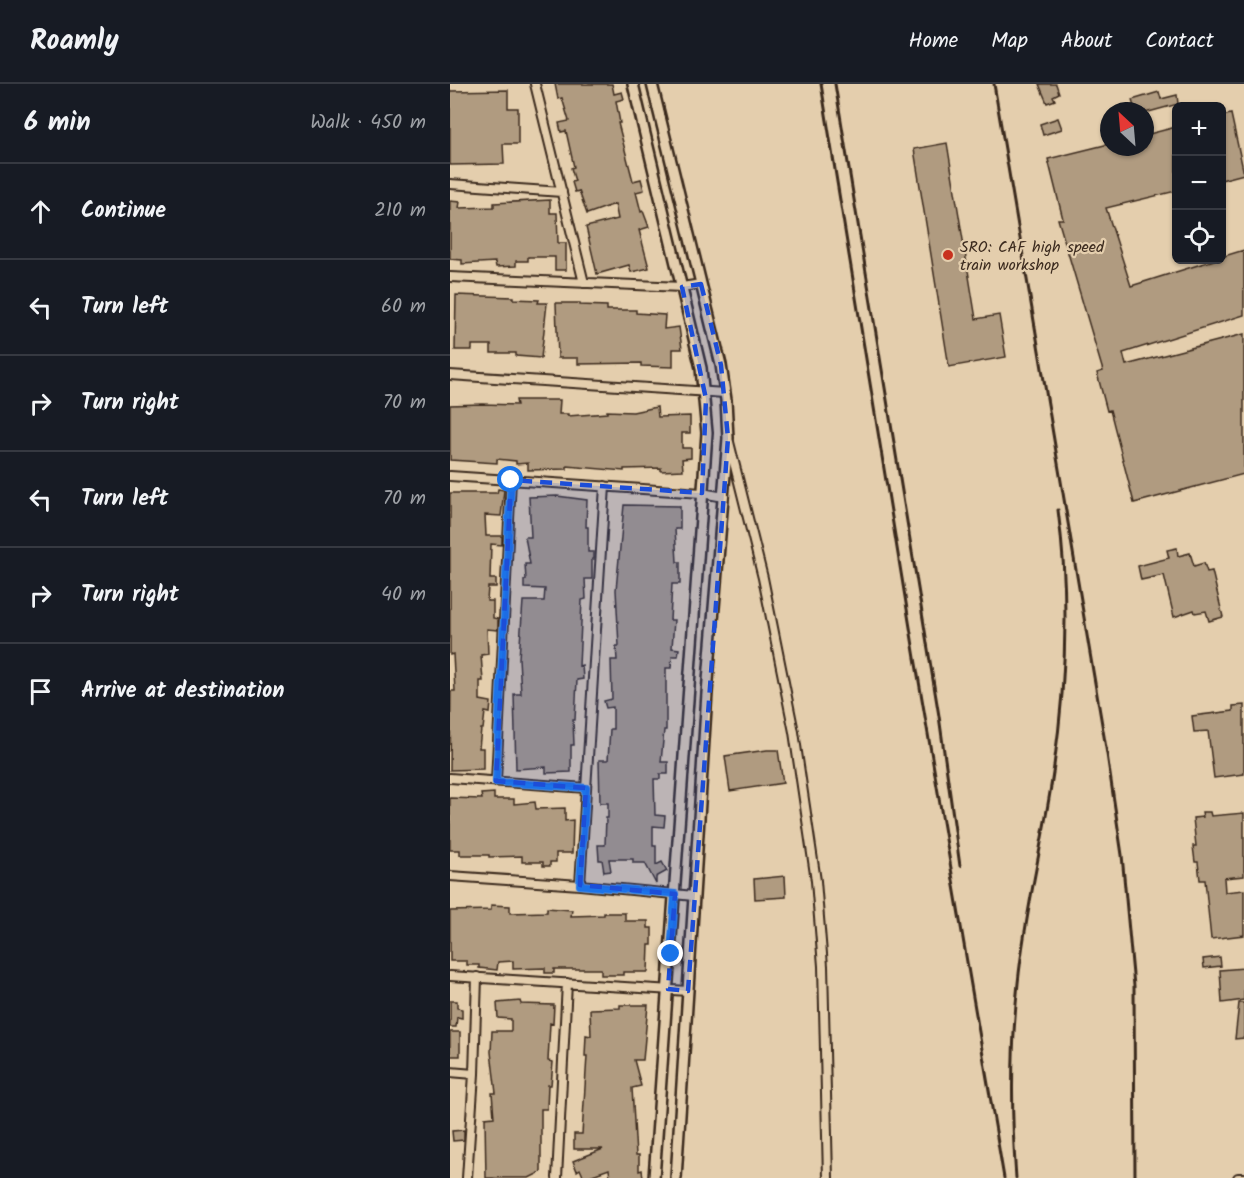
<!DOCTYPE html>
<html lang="en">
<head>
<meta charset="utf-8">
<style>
	:root { --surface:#171b24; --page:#20242c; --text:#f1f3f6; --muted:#9ea1a6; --line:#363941 }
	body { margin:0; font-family:Kalam,sans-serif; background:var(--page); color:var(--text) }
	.controls { position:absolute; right:18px; top:18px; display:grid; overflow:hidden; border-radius:9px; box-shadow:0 2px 4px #0004 }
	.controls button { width:54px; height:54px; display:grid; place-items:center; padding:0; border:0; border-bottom:2px solid var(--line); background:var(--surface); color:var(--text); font:30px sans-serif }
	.compass { position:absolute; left:650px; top:18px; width:54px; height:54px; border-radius:50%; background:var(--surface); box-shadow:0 2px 4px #0004; rotate:334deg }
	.stop { position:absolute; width:18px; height:18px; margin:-14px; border:4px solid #1a73e8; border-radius:50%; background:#fff }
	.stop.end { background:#1a73e8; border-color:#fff; box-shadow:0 2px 6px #0008 }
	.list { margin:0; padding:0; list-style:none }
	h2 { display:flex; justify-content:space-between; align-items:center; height:78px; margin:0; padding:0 24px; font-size:26px }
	h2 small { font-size:20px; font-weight:400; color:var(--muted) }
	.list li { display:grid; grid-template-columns:39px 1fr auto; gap:18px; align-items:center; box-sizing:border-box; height:96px; padding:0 24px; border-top:2px solid var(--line) }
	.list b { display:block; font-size:22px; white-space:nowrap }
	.list em { font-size:20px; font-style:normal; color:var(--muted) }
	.icon { flex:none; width:33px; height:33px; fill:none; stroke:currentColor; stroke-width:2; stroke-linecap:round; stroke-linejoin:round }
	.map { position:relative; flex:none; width:794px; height:1094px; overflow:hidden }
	header { display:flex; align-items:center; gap:36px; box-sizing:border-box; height:84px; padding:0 30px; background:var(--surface); border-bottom:2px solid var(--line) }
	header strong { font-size:28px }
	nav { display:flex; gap:33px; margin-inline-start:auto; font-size:21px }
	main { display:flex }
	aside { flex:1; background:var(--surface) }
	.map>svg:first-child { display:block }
	.building { fill:#b09b80; stroke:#3b2a1e; stroke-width:1.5 }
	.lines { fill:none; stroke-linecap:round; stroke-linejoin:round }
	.minor-casing { stroke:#3b2a1e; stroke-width:12 }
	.tertiary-casing { stroke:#3b2a1e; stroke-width:14 }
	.minor { stroke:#e4cead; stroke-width:8 }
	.tertiary { stroke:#e4cead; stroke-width:9 }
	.rail { stroke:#3b2a1e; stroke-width:3 }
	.route { stroke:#1a73e8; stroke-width:8 }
	.marked { fill:#1d4ed8; fill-opacity:0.2; stroke:#1d4ed8; stroke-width:4.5; stroke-dasharray:12 8; stroke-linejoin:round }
	.poi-dot { fill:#c8321e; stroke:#e4cead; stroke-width:2 }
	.labels { text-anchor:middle; stroke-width:4.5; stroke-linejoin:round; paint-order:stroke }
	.poi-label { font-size:16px; fill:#3b2a1e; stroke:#e4cead; text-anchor:start }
</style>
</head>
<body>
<header>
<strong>Roamly</strong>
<nav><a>Home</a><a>Map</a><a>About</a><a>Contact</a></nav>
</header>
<main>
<aside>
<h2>6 min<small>Walk · 450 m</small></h2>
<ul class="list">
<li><svg class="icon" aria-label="ahead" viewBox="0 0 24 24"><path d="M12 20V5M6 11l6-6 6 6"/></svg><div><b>Continue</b></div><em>210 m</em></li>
<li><svg class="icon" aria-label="left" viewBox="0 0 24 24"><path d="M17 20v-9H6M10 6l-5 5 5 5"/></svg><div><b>Turn left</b></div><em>60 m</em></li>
<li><svg class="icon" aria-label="right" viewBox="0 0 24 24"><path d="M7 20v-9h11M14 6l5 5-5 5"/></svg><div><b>Turn right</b></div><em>70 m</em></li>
<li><svg class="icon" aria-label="left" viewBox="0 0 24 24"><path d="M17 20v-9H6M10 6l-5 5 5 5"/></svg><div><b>Turn left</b></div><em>70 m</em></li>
<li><svg class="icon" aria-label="right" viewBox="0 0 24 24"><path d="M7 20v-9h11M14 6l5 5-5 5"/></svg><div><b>Turn right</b></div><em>40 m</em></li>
<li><svg class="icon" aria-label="arrive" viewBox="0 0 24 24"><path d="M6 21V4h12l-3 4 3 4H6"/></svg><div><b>Arrive at destination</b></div></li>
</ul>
</aside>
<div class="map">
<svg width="794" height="1094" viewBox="0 0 794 1094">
	<rect width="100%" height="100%" fill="#e4cead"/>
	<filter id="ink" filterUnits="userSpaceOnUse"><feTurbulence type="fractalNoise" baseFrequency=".0167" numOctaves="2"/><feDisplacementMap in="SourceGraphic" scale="12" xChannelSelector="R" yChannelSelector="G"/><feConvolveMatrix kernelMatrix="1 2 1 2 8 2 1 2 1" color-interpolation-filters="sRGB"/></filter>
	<g filter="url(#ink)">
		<path class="building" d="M105,0H162L164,10L172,8L174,15L166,17L170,39H168L183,97L191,95L194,106L186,108L191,128L193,127L199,143L189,146L199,184L181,188L179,181L147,190L136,143L168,135L165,120L137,130L129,107L125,108L122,98L125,97L121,84L124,83L116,47L111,48L109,39L119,37L112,14L108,15Z
			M589,0H606L609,9L603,12L605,16L597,19Z
			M58,6V24H68V60H53L54,80L0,81V7Z
			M709,8L711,15L727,11L728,20L695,29V27H685L682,16Z
			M781,30L794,90L771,96V32Z
			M608,34L612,45L593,51L590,40Z
			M726,43V107L656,124L681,202L764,176H771V173L794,166V231L673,269L676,281L794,250V390L684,419L660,326L657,327L647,289L653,287L608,135H613L598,75L659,60V63H695V51Z
			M497,59L526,235L549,231L556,273L499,283L464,65Z
			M100,116V129H107L108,159H116V186H105V173H78V177H66V182L46,183L45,178L12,180V176L0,175V117L10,118L9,124L44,123V119Z
			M6,211L63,213V215L89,216L88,219H97L91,274L66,272V269H41V261H22V266H5Z
			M106,219H130V221L157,222V226H186V229L215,231L214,245L229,243L232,265H223V283L191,282V279L128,280V274H108Z
			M66,316H110L109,330H118V332L157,329V327L183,328L207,323L208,333L240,332V349H232V364H241V374L232,375L233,386L211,387V384L174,385V387L117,382V385L78,386V379L66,380V377L47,375V379L0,376V321L32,320L67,321Z
			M48,405L54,406L51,432L35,431L36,452H52V461L41,460L40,495H46V503H38L37,517H43V534L48,535V546L37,545L38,570L31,571L33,597H30V616L41,618L40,629L35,628L33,645H31L29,664H33V685L0,686L1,607H5L3,570L0,571V409H47Z
			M107,412L137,416L136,443H138V468H144V475H142V495H135L136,515L132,516L129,582L132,581L133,595L127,596L125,636H123L124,661H121V688L96,689V683L66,685L64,610H71L69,574L73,517H94L95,505L74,504V496H76L75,480H80L75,453H81L79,413Z
			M174,421L230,422V445H225L227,478H230V500H222L220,536H224L222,564L229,565L228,572H222L221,584H216V646H214L211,678H218V690H210V695H204L205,731L215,732L214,743L203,742V762H206V781L212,778L217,787L206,793V800L195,779H183V775H159L161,787L154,788L152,776H149L148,761H155L156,734H158V719H150L149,676H158L160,645H163V623L156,624L154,617L162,615L161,576H167L166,562H169L166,506Z
			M727,464L728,472L740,469L744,482L754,479L757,488L762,487L773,533L759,537L756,527L745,529L744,526L724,533L714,491L691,496L688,482L719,474L717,466Z
			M794,621V690L764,694L758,647L744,648L742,632L783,627V622Z
			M317,666H328L333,699L280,707L275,672Z
			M44,709V715H64V720L85,718L86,725L115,724V737L123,736L122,769H106V778H100V782H93V778H72V772L39,773V771H10V766H0V714L32,715L31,710Z
			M752,728H760L761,732L794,729V792L774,794L775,808L794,806V851L761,855L755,796H750L748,778H745L743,762H746L743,734L753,733Z
			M335,792L336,813L305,815L304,795Z
			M41,821L60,822V829L97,828V824L122,826L121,832L154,831V829H175V837H198V844H202V861H199L198,888H173V891H151V885H104V889H95V884L63,885V877L48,878L47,886L29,884V881H17V877H0V827L41,826Z
			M770,873L771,882L754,884L753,875Z
			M794,884V916L772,919L770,886Z
			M0,917H7V924L12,925V934L7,933L6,943H0Z
			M70,917L71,920L104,921L103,940L100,939L98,977L103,978L101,1001H98L97,1025H91V1088L79,1094H36L35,1034L44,1033L42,1009H46L41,968L42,947H61V935L48,934L47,919Z
			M789,919H794V954L785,955Z
			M170,921H198L193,976H184L191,1002L182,1004L186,1071H189V1087L192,1086L193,1094H160L159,1085L134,1094L130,1085L127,1087L123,1077L153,1065H124V1050H132L137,972H135L136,951L141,952L140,925L170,924Z
			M0,948H10V972H0Z
			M14,1046V1056L3,1057L2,1047Z"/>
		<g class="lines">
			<g class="minor-casing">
				<path id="minor" d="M85,0L134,199
					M0,100L112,108
					M0,193L232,203L251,200
					M0,291L275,309
					M279,358L313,494L344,648L366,797L373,882L378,1094
					M0,392L252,409L274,413
					M0,694L136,704
					M46,697L61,396
					M0,792L130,801L244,812
					M130,801L155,402
					M0,892L238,907
					M0,988L24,990
					M17,1094L24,990L27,893
					M107,1094L117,899
					M788,1094H794"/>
			</g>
			<g class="tertiary-casing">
				<path id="tertiary" d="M183,0L251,284L257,349L204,1094
					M202,0L271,281L276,316L278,354L257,609L226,1094"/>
			</g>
			<use href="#minor" class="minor"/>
			<use href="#tertiary" class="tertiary"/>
			<path class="rail" d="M371,0L465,574L554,1094
				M385,0L489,632L510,782
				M544,0L657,670L672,771L684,902L685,1094
				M566,1094C561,1029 561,964 568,899C575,828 593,759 603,689C616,601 620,514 608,426"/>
		</g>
	</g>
	<g class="lines" filter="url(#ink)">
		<path class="route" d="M61,396L46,698L136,704L130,801L225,810L221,870"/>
	</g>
	<path class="marked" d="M251,200L271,281L278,354L238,907L218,905L225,810L130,801L136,704L46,697L61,396L252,409L256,315L232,203Z"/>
	<circle class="poi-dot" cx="498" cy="171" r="6"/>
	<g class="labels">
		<g class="poi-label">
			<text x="510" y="168">SRO: CAF high speed<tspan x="510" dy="18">train workshop</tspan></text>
		</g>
	</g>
</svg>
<div class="controls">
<button>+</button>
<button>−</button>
<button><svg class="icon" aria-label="locate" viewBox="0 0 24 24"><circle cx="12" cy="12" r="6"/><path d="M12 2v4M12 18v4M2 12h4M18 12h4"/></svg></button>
</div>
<svg class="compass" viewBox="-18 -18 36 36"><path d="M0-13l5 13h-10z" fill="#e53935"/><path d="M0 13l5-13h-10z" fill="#9ea1a6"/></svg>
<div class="stop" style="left:61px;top:396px"></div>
<div class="stop end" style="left:221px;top:870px"></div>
</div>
</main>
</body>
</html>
